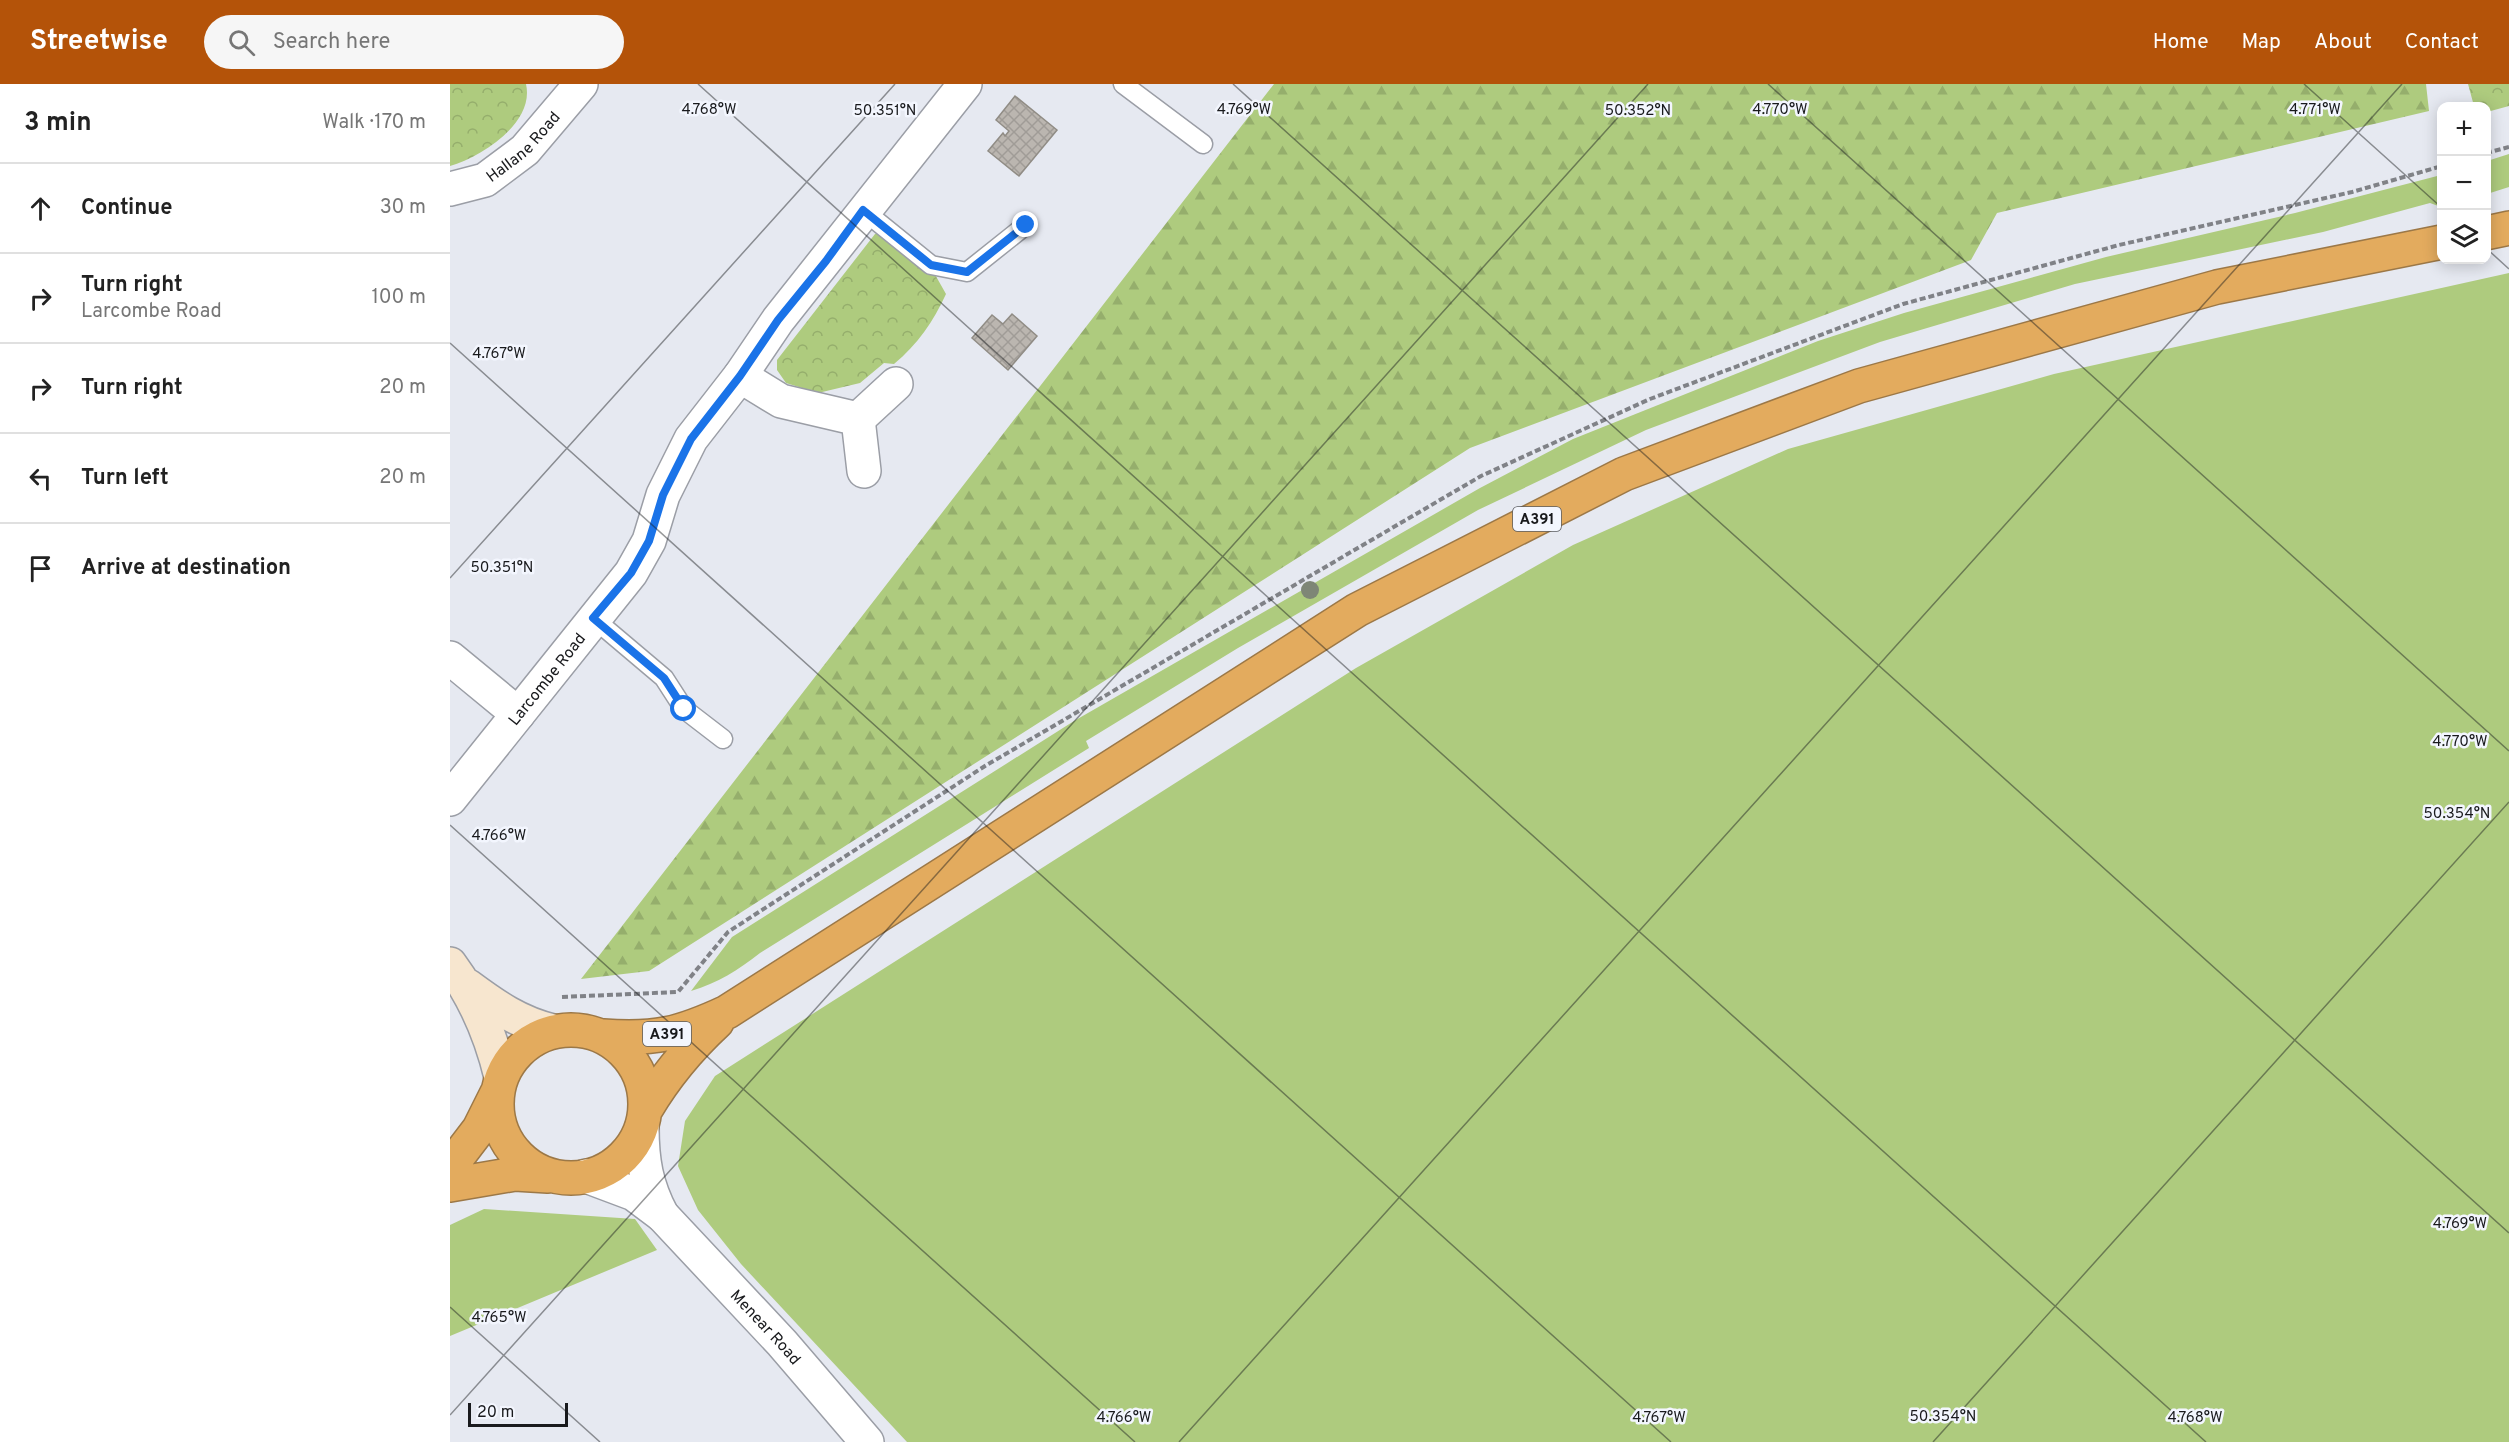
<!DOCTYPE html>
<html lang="en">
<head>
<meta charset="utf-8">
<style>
	:root { --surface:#fff; --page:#f6f6f6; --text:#222; --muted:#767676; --line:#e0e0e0; --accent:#b45309 }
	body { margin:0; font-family:Overpass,sans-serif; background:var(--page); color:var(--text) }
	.controls { position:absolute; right:18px; top:18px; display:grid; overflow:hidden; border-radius:12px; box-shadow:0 3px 15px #0003 }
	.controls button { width:54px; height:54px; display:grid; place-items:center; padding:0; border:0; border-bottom:2px solid var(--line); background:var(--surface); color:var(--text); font:30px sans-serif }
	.scale { position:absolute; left:18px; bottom:15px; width:100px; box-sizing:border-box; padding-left:6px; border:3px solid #191a1d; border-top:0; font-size:16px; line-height:21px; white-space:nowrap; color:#191a1d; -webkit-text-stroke:4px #f3f6fe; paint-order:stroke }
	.stop { position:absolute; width:18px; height:18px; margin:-14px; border:4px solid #1a73e8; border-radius:50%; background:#fff }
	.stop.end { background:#1a73e8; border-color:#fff; box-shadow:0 2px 6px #0008 }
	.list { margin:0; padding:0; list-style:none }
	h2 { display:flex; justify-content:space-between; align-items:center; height:78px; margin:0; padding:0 24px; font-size:26px }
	h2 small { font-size:20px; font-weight:400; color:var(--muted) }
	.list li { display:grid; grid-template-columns:39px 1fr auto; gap:18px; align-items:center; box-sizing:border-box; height:90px; padding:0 24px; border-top:2px solid var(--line) }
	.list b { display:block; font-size:22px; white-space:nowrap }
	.list p { margin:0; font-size:20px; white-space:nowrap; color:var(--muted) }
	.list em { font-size:20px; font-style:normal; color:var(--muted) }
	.icon { flex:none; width:33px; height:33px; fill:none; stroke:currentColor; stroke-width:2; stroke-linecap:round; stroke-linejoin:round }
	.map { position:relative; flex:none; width:2059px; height:1358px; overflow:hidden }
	header { display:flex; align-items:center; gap:36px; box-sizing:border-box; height:84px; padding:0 30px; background:var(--accent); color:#fff }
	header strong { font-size:28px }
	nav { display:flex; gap:33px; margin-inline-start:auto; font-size:21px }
	.search { width:420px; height:54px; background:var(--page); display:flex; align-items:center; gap:15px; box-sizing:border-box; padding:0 21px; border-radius:33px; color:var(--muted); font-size:22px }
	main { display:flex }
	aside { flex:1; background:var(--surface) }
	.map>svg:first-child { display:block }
	.green { fill:#aecb7e }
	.forest { fill:url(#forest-firs) }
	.park { fill:url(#park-crowns) }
	.building { fill:url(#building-cross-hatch); stroke:#908c85; stroke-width:1.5 }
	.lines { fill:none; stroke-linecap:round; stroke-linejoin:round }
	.lane-casing { stroke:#9b9ea6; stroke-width:21 }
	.street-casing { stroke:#9b9ea6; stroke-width:36 }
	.secondary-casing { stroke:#9b9ea6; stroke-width:36 }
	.highway-casing { stroke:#9c7847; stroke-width:36 }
	.path { stroke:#808287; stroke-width:4; stroke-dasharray:6 3; stroke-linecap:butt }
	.lane { stroke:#fff; stroke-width:18 }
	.street { stroke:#fff; stroke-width:33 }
	.secondary { stroke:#f7e6cf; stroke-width:33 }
	.highway { stroke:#e3ab5e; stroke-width:33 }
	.tree { fill:#7e8676 }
	.route { stroke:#1a73e8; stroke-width:8 }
	.ticks { fill:none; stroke:#191a1d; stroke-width:1.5; stroke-opacity:0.45 }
	.labels { text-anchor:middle; stroke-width:5; stroke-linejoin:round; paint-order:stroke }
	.shield { fill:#f3f6fe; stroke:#5a5c60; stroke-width:1.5 }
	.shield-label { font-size:15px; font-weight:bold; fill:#191a1d }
	.street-label { font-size:16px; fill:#191a1d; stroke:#f3f6fe }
	.ticks-label { font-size:15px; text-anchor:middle; fill:#191a1d; stroke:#f3f6fe; stroke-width:5; stroke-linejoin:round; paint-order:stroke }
</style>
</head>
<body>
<header>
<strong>Streetwise</strong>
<div class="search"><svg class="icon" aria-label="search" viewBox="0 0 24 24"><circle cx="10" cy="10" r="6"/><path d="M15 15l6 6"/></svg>Search here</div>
<nav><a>Home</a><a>Map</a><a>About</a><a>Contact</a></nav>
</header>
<main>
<aside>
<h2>3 min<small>Walk · 170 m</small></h2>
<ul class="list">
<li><svg class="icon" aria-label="ahead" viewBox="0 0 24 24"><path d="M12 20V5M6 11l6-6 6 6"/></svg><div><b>Continue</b></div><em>30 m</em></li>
<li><svg class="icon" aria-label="right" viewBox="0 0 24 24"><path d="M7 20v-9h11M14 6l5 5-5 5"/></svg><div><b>Turn right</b><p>Larcombe Road</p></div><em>100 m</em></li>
<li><svg class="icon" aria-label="right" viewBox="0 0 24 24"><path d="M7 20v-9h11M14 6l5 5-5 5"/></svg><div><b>Turn right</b></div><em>20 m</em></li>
<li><svg class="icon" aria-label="left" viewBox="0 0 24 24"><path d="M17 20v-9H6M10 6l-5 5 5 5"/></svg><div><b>Turn left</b></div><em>20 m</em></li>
<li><svg class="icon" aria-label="arrive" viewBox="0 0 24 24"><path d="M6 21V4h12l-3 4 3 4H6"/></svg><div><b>Arrive at destination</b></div></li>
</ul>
</aside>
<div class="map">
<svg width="2059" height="1358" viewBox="0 0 2059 1358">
	<defs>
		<pattern id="forest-firs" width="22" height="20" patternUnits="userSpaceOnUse" patternTransform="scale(1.5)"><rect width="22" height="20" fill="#aecb7e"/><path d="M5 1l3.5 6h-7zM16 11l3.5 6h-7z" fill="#95ae6c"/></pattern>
		<pattern id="park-crowns" width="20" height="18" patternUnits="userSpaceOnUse" patternTransform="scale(1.5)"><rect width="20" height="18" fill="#aecb7e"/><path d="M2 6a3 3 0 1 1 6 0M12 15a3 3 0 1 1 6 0" fill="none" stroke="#95ae6c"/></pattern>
		<pattern id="building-cross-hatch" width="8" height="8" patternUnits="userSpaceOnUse" patternTransform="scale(1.5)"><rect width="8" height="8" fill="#bbb6b0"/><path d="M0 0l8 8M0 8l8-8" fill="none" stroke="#a09c97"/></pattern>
	</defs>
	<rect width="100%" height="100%" fill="#e6e9f1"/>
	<path class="green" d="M2059,70V103L2037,110V77Z
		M1991,91V123L1980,119L1873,148L1625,200L1430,258L1196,346L1028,426L788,564L636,657L639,664L310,869C288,886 268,899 241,907L282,853L624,637L1030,404L1123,355L1368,257L1454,229L1656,173L1845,129Z
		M2059,189V1358H457L291,1180L248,1126L228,1082L235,1037L265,992L906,584L1123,461L1338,365L1604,290Z
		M34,1125L185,1135L207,1166L0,1252V1141Z"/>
	<path class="forest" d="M824,0H1976L1979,27L1547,129L1521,176L1020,364L199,887L131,895Z"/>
	<path class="park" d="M0,0H76C85,39 31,73 0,82Z
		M2018,0H2059V22L2037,28L2036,22H2024Z
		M430,148L483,187L496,210C483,238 468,260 444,280L434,279L410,299L368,309L336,299L327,286V276L425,150Z"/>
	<path class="building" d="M565,12L607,46L569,92L538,67L553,49L555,52L559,47L546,36Z
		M562,230L587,252L558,286L522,254L542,231L553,240Z"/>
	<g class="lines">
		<g class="lane-casing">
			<path id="lane" d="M673,0L753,60
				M413,126L481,181L517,188L576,141
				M143,534L214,594L234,625L273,655"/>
		</g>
		<g class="street-casing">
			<g id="street">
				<path id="s1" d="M0,105L35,96L75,66L131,0"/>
				<path d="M290,292L331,317L408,335L414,387"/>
				<path d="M408,335L446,300"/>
				<path d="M0,574L68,630"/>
				<path id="s2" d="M0,715L181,489L199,457L213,411L241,355L290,292L328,236L515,0"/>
				<path id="s3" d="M192,1043C192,1076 196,1101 212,1131L332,1259L417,1358"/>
				<path d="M136,1092L184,1110L212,1131"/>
			</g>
		</g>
		<g class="secondary-casing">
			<path id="secondary" d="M0,880C26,915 41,951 51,993
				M18,902C45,922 69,939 103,947"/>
		</g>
		<g class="highway-casing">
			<path id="highway" d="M2036,149L2059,144
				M47 1020a74 74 0 1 1 148 0a74 74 0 1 1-148 0Z
				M153,952C205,956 230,950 277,928L907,526L1174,390L1409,302L1767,203L1992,158
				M196,1025C215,993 239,964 267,938
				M0,1083L29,1045L47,1009
				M0,1101L65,1090L98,1092"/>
		</g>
		<path class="path" d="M2036,69L2059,63
			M112,913L228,908L278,848L535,682L1031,392L1200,315L1453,220L1669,161L1902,108L1992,82"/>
		<use href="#lane" class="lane"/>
		<use href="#street" class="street"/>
		<use href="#secondary" class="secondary"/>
		<use href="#highway" class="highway"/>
	</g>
	<circle class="tree" cx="860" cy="506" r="9"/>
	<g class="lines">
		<path class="route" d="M234,625L214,594L143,534L181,489L199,457L213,411L241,355L290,292L328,236L376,177L413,126L481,181L517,188L576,141"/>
	</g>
	<path class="ticks" d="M248,0L1756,1358M783,0L2059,1149M1318,0L2059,667M1854,0L1992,124M2036,164L2059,185M0,259L1221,1358M0,494L445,0M0,741L685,1358M0,1223L150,1358M0,1331L1198,0M729,1358L1952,0M1483,1358L2059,718"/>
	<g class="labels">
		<g class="shield">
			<rect x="1063" y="423" width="48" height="24" rx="4.5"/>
			<rect x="193" y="938" width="48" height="24" rx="4.5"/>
		</g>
		<g class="shield-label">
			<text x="1087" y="440">A391</text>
			<text x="217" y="955">A391</text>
		</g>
		<g class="street-label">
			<text dy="6" stroke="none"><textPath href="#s1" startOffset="87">Hallane Road</textPath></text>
			<text dy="6" stroke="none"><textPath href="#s2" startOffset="154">Larcombe Road</textPath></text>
			<text dy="6" stroke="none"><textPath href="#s3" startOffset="244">Menear Road</textPath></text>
		</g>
	</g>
	<g class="ticks-label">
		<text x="259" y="30">4.768°W</text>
		<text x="794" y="30">4.769°W</text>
		<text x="1330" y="30">4.770°W</text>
		<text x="1865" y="30">4.771°W</text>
		<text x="435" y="31">50.351°N</text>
		<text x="1188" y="31">50.352°N</text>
		<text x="49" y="274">4.767°W</text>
		<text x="52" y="488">50.351°N</text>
		<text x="2010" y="662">4.770°W</text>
		<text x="2007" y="734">50.354°N</text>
		<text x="49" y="756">4.766°W</text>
		<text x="2010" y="1144">4.769°W</text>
		<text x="49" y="1238">4.765°W</text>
		<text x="1493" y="1337">50.354°N</text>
		<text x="674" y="1338">4.766°W</text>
		<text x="1209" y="1338">4.767°W</text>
		<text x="1745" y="1338">4.768°W</text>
	</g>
</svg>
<div class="controls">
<button>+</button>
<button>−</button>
<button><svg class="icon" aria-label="layers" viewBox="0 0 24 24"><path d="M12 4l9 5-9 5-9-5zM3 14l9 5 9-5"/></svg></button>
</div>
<div class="scale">20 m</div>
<div class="stop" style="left:234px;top:625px"></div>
<div class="stop end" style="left:576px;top:141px"></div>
</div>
</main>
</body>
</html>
